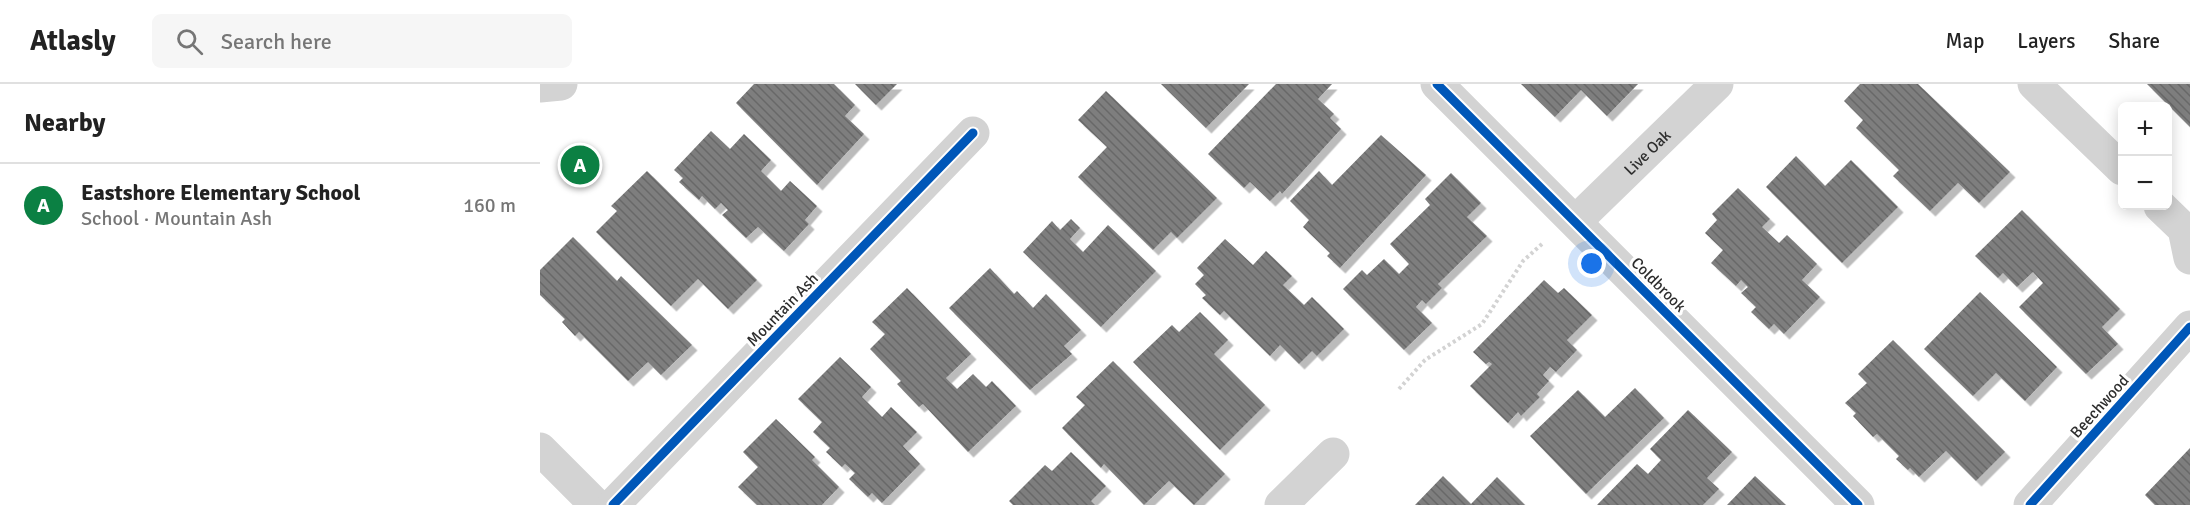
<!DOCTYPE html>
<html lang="en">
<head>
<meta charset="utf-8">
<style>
	:root { --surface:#fff; --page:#f6f6f6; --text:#222; --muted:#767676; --line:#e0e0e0; --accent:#0b8043 }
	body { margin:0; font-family:Signika,sans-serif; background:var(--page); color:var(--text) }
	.controls { position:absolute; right:18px; top:18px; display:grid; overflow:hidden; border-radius:9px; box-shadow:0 3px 15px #0003 }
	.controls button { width:54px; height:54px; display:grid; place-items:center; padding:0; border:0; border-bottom:2px solid var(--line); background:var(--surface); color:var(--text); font:30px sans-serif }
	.you { position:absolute; left:1052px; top:180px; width:21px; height:21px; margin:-15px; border:4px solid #fff; border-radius:50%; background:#1a73e8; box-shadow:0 0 0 9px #1a73e833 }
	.badge { display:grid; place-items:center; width:39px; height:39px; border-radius:50%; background:var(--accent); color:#fff; font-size:20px; font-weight:700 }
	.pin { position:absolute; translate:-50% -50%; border:3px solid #fff; box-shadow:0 2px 6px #0006 }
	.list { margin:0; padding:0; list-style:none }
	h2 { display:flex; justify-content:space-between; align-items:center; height:78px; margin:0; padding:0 24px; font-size:26px }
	h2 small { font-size:20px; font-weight:400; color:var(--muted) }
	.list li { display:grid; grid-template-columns:39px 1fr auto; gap:18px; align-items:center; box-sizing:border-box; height:84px; padding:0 24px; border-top:2px solid var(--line) }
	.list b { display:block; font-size:22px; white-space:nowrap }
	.list p { margin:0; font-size:20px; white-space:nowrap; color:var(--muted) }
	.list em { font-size:20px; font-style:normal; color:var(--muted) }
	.icon { flex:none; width:33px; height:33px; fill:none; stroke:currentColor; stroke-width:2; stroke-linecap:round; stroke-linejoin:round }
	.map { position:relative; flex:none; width:1650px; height:421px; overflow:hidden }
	header { display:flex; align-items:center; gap:36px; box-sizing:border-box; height:84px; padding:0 30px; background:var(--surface); border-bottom:2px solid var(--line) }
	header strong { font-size:28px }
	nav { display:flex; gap:33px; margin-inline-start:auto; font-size:21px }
	.search { width:420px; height:54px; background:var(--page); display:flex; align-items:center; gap:15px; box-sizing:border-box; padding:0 21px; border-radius:9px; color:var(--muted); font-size:22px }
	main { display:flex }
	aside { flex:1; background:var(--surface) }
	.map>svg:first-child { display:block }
	.building { fill:url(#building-back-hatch); filter:url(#shadow) }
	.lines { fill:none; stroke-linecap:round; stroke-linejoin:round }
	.path { stroke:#d3d3d3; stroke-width:4; stroke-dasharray:3 3; stroke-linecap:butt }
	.minor { stroke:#d3d3d3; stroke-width:33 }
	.cycleway-casing { stroke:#fff; stroke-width:13 }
	.cycleway { stroke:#0057b8; stroke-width:9 }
	.labels { text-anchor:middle; stroke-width:6; stroke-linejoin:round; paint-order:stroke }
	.street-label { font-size:16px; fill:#2e2e2e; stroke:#fff }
</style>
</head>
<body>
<header>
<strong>Atlasly</strong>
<div class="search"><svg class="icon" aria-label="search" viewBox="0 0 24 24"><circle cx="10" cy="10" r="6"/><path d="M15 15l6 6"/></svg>Search here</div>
<nav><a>Map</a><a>Layers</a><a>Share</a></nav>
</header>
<main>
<aside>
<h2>Nearby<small></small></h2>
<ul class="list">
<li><span class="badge">A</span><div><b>Eastshore Elementary School</b><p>School · Mountain Ash</p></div><em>160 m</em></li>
</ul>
</aside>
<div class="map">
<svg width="1650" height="421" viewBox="0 0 1650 421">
	<defs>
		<pattern id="building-back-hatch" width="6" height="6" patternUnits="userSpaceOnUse" patternTransform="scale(1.5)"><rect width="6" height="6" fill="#7e7e7e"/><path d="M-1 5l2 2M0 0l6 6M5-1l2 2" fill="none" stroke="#686868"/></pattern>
		<filter id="shadow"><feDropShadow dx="5.5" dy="5.5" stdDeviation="0" flood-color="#0004"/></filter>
	</defs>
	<rect width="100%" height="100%" fill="#fff"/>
	<path class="building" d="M214,0H294L315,21L305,32L324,50L277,101L196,19Z
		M315,0H357L336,21Z
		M621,0H709L666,44Z
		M736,0H792L778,15L794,30L790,34L801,45L742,110L740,107L730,117L710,98L704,104L668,70Z
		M981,0H1098L1067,32L1041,6L1015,33Z
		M1320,0H1378L1470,88L1439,119L1418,99L1390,127L1353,92L1359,86L1316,44L1323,36L1304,17Z
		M1607,0H1650V43Z
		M566,7L677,114L637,154L631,148L613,166L538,93L567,63L538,36Z
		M171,47L190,65L204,50L231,76L221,87L241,107L250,97L277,122L265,136L269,140L244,167L218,143L206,154L182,131L188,126L181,119L175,125L162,112L159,116L139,98L143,94L134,86Z
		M841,51L886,91L800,184L787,172L790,169L763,143L769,136L750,117L779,87L792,101Z
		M1256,72L1285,102L1311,76L1358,123L1302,179L1226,103Z
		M107,87L217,196L188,225L158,195L131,222L56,148L77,127L71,122Z
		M911,89L941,119L927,133L947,152L898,200L902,204L886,220L882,216L876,223L892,239L864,266L803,205L822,186L827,191L844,175L859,190L869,180L850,160L890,121L885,115Z
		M1198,104L1230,135L1222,143L1239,159L1247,151L1277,180L1262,196L1280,213L1244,250L1234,240L1229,245L1211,228L1216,223L1201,209L1208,203L1201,196L1196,202L1171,179L1183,166L1165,149L1177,136L1172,130Z
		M1482,126L1580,225L1562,243L1578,260L1546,290L1479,223L1503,199L1493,188L1477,203L1463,189L1458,194L1435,172Z
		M531,135L540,144L530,155L543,168L568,141L616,187L561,243L483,168L512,137L520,146Z
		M33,153L77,197L81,192L152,261L121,291L108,278L88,297L39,248L35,252L22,238L25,235L0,211V186Z
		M685,155L713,181L726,167L752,192L743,201L764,221L772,213L804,245L777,272L772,267L759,280L740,261L730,272L684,227L680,231L662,214L666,211L655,200L664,191L657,184Z
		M450,184L474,210L477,207L493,224L506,210L541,246L524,262L532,270L490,306L409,224Z
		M1004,196L1018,209L1024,204L1052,231L1027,256L1037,266L1016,288L1010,283L1003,291L1009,297L997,310L1000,313L981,332L978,328L968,339L930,302L952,280L949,278L946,280L933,268Z
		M367,204L431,270L406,294L417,305L433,290L446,303L452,297L476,322L428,368L383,320L379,323L357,300L361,297L330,265L345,250L332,238Z
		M1440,208L1517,283L1485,317L1456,289L1433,312L1384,265Z
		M660,228L688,256L674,270L725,321L680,366L593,278L632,241L639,248Z
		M1353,256L1465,368L1436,397L1406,367L1379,393L1370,384L1368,386L1356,375L1359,372L1337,350L1333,353L1313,332L1316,329L1305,319L1327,299L1318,290Z
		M300,273L331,303L322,313L342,333L351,323L377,348L363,362L380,380L342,419L332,409L328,413L309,395L315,389L305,380L302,383L286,368L290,364L273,348L282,338L258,315Z
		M573,277L685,390L654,421L629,397L604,421L564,380L561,384L522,344L545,321L536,313Z
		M1095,304L1124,334L1046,410L990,352L1038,306L1065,333Z
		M1148,326L1192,368L1167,394L1179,405L1163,421H1057L1097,380L1108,390L1121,376L1110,365Z
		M236,335L275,373L272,376L299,403L282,421H217L198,403L218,383L203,368Z
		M1650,364V421H1615L1605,411Z
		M531,368L566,402L551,417L555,421H473L469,417L505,381L512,387Z
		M903,392L931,420L957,393L985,421H875Z
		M1215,392L1246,421H1187Z"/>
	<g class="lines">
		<path class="path" d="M859,305L885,276L942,240L983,177L1002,160"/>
		<g class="minor">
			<path d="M897,0L1318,421"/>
			<path d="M1494,0L1582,85"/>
			<path d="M0,2L21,0"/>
			<path d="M1620,122L1644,145L1650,174"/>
			<path id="s1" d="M1036,137L1177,0"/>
			<path d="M0,365L56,421"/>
			<path d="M73,421L433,49"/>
			<path d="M741,421L793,370"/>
			<path d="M1490,421L1650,243"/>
		</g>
		<g class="cycleway-casing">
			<path id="cycleway" d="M897,0L1318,421
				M73,421L433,49
				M1490,421L1650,243"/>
		</g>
		<use href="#cycleway" class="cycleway"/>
	</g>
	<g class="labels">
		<g class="street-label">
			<text dy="6" stroke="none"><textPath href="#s1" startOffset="99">Live Oak</textPath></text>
			<text transform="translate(1119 200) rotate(45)" y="6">Coldbrook</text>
			<text transform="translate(242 225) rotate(-46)" y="6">Mountain Ash</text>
			<text transform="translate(1559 322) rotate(-48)" y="6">Beechwood</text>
		</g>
	</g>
</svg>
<div class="controls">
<button>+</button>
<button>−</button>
</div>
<div class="you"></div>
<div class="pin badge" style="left:40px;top:81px">A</div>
</div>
</main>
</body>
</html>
